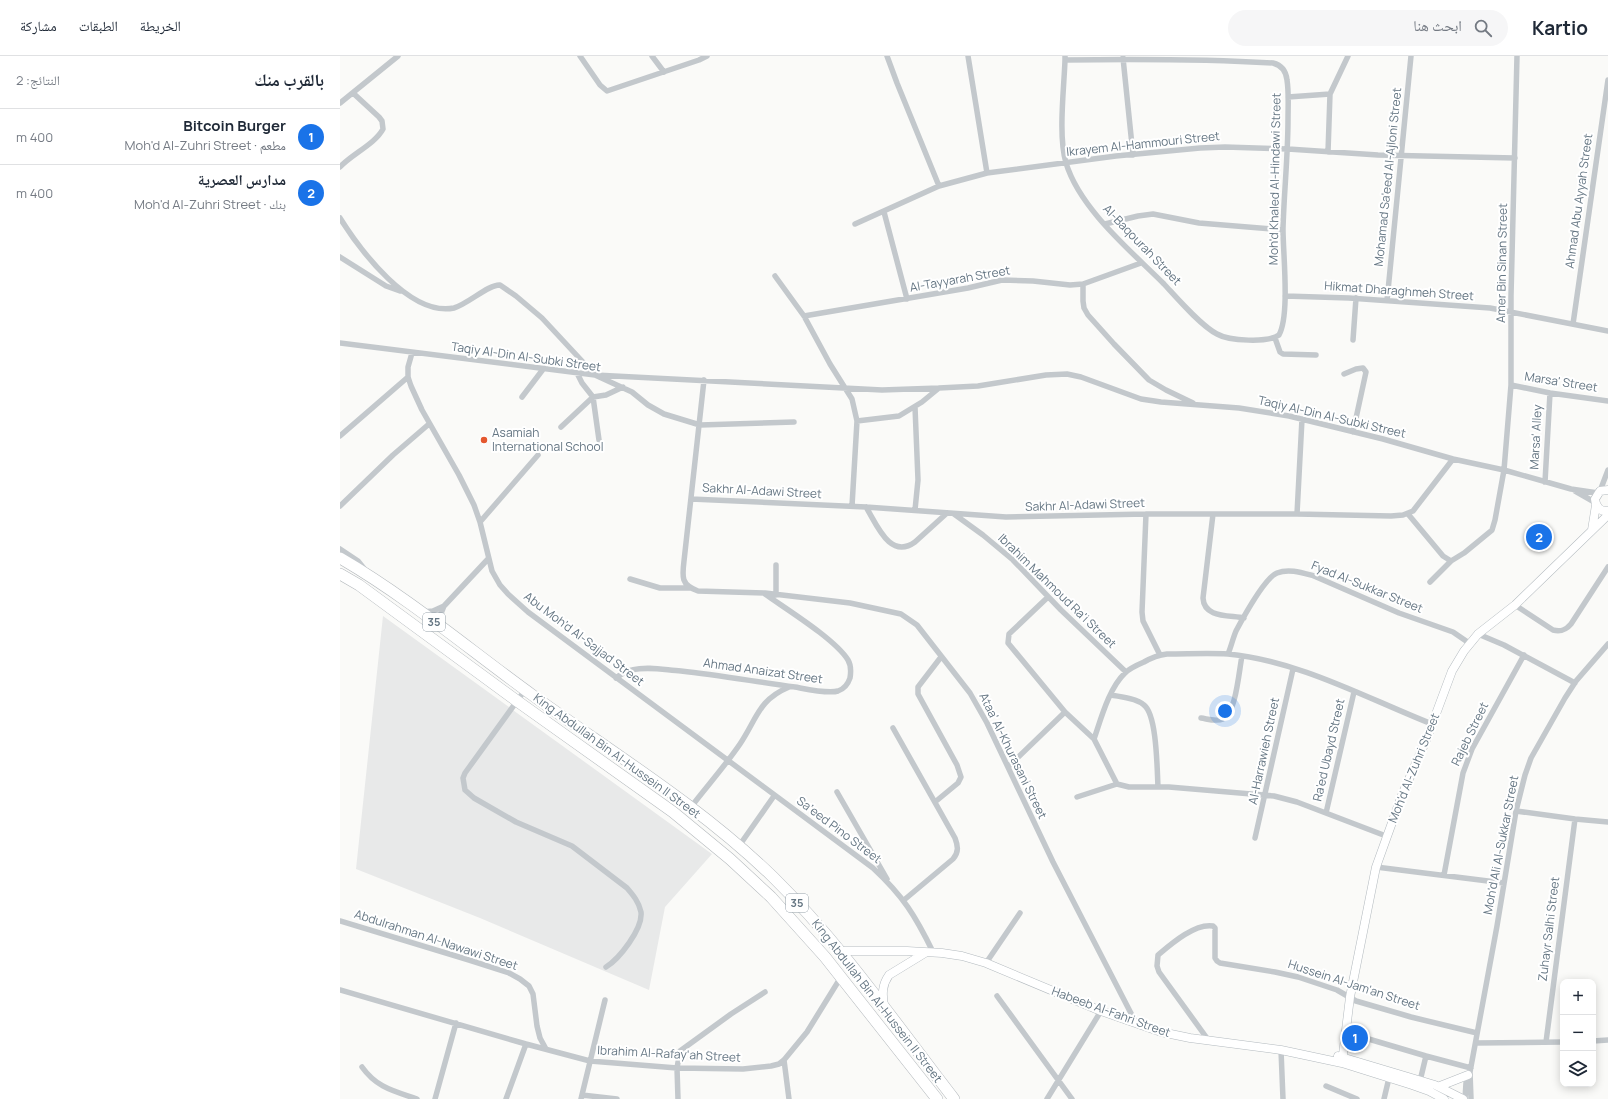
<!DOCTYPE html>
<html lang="ar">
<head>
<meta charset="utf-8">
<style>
	:root { --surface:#fff; --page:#f6f6f7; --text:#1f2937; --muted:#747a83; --line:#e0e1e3; --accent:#1a73e8 }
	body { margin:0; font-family:Manrope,"Noto Naskh Arabic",sans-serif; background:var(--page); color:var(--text); direction:rtl }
	.controls { position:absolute; right:12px; bottom:12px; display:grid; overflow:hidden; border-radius:8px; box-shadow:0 2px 10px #0003 }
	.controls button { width:36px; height:36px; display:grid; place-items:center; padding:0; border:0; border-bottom:1px solid var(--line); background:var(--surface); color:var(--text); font:20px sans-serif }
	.you { position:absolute; left:885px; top:655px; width:14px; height:14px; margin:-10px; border:3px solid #fff; border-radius:50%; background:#1a73e8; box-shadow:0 0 0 6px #1a73e833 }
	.badge { display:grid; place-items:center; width:26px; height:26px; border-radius:50%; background:var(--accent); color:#fff; font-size:13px; font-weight:700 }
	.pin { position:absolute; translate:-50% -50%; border:2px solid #fff; box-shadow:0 1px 4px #0006 }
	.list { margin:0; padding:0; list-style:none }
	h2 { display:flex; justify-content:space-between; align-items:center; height:52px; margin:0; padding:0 16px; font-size:17px }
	h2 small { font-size:13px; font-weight:400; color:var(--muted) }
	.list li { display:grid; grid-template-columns:26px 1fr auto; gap:12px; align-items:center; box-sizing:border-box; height:56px; padding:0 16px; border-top:1px solid var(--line) }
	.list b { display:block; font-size:15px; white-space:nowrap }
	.list p { margin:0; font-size:13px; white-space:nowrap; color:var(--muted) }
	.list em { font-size:13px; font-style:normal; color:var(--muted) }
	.icon { flex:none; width:22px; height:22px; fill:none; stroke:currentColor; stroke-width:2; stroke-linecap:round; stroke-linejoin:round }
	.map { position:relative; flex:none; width:1268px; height:1043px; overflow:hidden; direction:ltr }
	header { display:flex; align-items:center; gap:24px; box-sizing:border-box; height:56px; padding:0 20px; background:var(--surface); border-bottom:1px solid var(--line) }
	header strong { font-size:19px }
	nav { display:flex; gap:22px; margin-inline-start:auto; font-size:14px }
	.search { width:280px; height:36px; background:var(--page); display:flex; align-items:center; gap:10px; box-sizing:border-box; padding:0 14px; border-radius:22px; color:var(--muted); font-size:15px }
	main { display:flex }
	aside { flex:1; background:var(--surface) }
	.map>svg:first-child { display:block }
	.built { fill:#e8e9e9 }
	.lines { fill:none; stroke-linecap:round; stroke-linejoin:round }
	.secondary-casing { stroke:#b3babf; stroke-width:9 }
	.highway-casing { stroke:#b4b9bd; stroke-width:12 }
	.street { stroke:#c3c8cc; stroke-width:5.5 }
	.secondary { stroke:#fff; stroke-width:8 }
	.highway { stroke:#fff; stroke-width:11 }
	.poi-dot { fill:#e4572e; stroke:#fff; stroke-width:1.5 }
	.labels { text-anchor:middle; stroke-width:4; stroke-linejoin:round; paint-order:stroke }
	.shield { fill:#fff; stroke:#939fa8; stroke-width:1 }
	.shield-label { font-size:11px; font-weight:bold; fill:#657683 }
	.street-label { font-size:12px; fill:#657683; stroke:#fff }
	.poi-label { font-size:12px; fill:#657683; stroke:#fff; text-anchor:start }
</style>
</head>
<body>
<header>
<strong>Kartio</strong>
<div class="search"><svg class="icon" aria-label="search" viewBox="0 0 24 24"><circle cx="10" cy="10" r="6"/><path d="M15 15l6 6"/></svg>ابحث هنا</div>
<nav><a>الخريطة</a><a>الطبقات</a><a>مشاركة</a></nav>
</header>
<main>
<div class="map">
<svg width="1268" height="1043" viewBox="0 0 1268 1043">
	<rect width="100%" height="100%" fill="#fafaf8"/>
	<path class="built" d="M43,560L372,798L325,851L309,934L140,862L16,813Z"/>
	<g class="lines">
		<g class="secondary-casing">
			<path id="secondary" d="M1268,434L1260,435L1255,443C1256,451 1260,456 1268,455
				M1252,474L1256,449
				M499,895H567L602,897L622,900L646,907L761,955L821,976L850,982L941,994L1002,1007L1072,1029L1089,1035L1104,1043
				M544,950C542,938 542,929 549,919L585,897
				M998,1000L1095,1029L1123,1043
				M1002,1007L1010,941L1036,811L1062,739L1087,682L1112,615L1124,595L1138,578L1175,549L1268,459
				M1100,1030L1128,1019"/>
		</g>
		<g class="highway-casing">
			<path id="highway" d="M0,502C69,542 131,595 195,641C276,699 362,752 433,821C501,888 556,968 614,1043
				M0,518L19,529L177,645L333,756L390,803L431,841L485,901L597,1043"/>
		</g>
		<path class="street" d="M240,0L260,29L267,35L359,4L367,0
			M312,0L324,16
			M547,0L557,27L599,130
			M628,0L647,117
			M783,2L793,99
			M725,4C794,3 863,3 933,7C941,9 946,15 947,24C949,37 948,50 948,63C948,100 944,136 943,173C943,198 950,259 939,279C928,287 889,285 877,278C861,270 837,242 824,228C791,195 740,153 726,107C718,80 724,33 725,4V0
			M948,41L990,38
			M0,47L58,0
			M988,96L990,38L1008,0
			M0,111C12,98 35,88 43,73L42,65L39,61L13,37
			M544,156L567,243
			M0,162C20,194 70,261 114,252C128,248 149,228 160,229L176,240L202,262L255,319L542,334L599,332
			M515,168L599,130L647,117L776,100L860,92L885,91L948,93L1038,99L1175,102
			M765,168L798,160L813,158L859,167L943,174
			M0,201L46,230L60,235
			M435,220L464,260L490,308L512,343L517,365L512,450
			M743,228V245L744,252L748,259L774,288L809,324L826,334L853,347
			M945,240L1009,242L1150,252L1268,275
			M1047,245L1071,0
			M464,260L628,232L662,224L693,225L730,229L743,228L801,207
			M1233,268L1268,24
			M935,282L940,296L943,298L976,299
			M1013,284L1016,242
			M0,287L255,319L292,336L308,349L324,358L360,369L454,366
			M72,297L68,311V321L71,330L82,354L119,419L134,449L140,466L152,515L160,529L168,538L188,556L533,812C563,840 575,859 593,896
			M237,317L242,327L253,341L259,384
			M1004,318L1016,313L1023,312L1026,316L1013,376
			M364,324L344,505C342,521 341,529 358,535L425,537L510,547L561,558L577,569L630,637L647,667L713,806L796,967
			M1171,329L1210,337L1268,345
			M182,341L204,312
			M575,351L578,424L575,454
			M517,365L559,360L582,346L599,332L638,330L706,319L727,318L741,321L801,343L821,346L899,352L949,360L1043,383L1113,403L1164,414L1231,433L1258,437
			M221,371L253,341L266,339L283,331
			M0,380L68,321
			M1205,426L1210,337
			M1235,435L1256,447
			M1260,435L1268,414
			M351,443L526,451L666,461L806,458H957L1051,460L1063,459L1073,455L1113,403
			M0,450L53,399L89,368
			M526,451C537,469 550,504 575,486L607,457
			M614,458L643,479L673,504L721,554L786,616
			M806,458L802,556L803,565L820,599
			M873,458L863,542C864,562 889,559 904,562
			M957,458L962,363
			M1068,458L1103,500L1111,505
			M140,466L198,399
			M0,493L18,505L26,515
			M436,509V539
			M290,523L320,532H350
			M1090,526L1111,505L1124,497L1152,474L1155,464L1164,414L1171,329V240L1177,0
			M708,541L669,578L668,587L725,656L754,683L777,728L789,731H829L934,740L957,746L1046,780
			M1175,549L1213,574C1221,576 1226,574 1231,568L1268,511
			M83,556L93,555L104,550L148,503
			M101,569L100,560L104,550
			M1138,578L1164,589L1235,627
			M888,598C891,591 893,582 896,575C903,562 925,522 937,517C949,512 963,517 974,520L1059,557L1113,576L1129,587
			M276,622C281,618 286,615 292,614C308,610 325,614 341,615C379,619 417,626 455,631C466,633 488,638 498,635C504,633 508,628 510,622C511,616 511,609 508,604C495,583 446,553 425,538
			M185,634L125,717L123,722L125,734L134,742L176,766L232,790L287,832C293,839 299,846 301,856C303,873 279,903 266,911
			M771,639C781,641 796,642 804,649C817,659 817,713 818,731
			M861,662C868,663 876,666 883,663C896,658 899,614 902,600
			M553,672L615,782C618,790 619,796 613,803L564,844
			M754,683C761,663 769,632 785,617C790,612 797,609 804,606C811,602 819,599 827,598C848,598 868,597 888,598C960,605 1026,642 1092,668
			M668,711L725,656
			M497,736L547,823
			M737,741L777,728
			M595,746L618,727L621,721L617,709L578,638V631L601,601
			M351,751C367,730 385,710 400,688C417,663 418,644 449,631
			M1176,755L1235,763L1268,766
			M986,757L1014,636
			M915,782L953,613
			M399,790L434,740
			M1036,811L1164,827
			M1104,819L1123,717L1132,693L1184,599
			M0,865L129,904L169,917L180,923L189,930L193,938L197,970L200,982L206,993
			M646,907L680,857
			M0,934L186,988L250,1005L337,1012L403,1013L431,1010L439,1008L444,1004L467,976L501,921
			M657,940L732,1043
			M1005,976L1086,1000L1131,1012
			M869,985L819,916L817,910L818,899C831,888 855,867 873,870L875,872V902L877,905L880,907L935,916L958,921L997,934L1016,945L1071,961L1137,977
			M1253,985L1268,984
			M1206,986L1235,763
			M1136,987L1223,986
			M941,994L943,1043
			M444,1004L449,1043
			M22,1011C37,1032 54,1035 77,1043
			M1080,1025L1086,1000
			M986,1030L1017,1043
			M242,1039L277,1043
			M95,1043L116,967
			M166,1043L186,988
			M241,1043L265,944
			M338,1043L337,1012L340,995L391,958L425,936
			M707,1043L761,955
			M1044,1043L1049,1022
			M1125,1043L1126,1027L1129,1018
			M1131,1043L1130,1016L1157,870L1176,755L1185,719L1191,702L1225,642L1236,625L1268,588"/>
		<use href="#secondary" class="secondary"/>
		<use href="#highway" class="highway"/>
	</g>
	<circle class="poi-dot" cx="144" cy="384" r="4"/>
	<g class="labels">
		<g class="shield">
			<rect x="83" y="557" width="22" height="18" rx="3"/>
			<rect x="446" y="838" width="22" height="18" rx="3"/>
		</g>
		<g class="shield-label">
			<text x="94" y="570">35</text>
			<text x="457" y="851">35</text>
		</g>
		<g class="street-label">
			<text transform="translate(803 88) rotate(-6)" y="4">Ikrayem Al-Hammouri Street</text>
			<text transform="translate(1048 121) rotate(-84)" y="4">Mohamad Sa'eed Al-Ajloni Street</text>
			<text transform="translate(935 123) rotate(-89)" y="4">Moh'd Khaled Al-Hindawi Street</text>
			<text transform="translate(1239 145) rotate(-82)" y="4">Ahmad Abu Ayyah Street</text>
			<text transform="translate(802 189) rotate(46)" y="4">Al-Baqourah Street</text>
			<text transform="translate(1162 207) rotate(-89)" y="4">Amer Bin Sinan Street</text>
			<text transform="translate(620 223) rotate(-10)" y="4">Al-Tayyarah Street</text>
			<text transform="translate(1059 235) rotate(4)" y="4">Hikmat Dharaghmeh Street</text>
			<text transform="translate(186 301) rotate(8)" y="4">Taqiy Al-Din Al-Subki Street</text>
			<text transform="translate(1221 326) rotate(9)" y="4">Marsa' Street</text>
			<text transform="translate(992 361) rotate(13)" y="4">Taqiy Al-Din Al-Subki Street</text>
			<text transform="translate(1196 381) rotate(-87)" y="4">Marsa' Alley</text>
			<text transform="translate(422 435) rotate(3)" y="4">Sakhr Al-Adawi Street</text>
			<text transform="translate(745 449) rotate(-2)" y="4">Sakhr Al-Adawi Street</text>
			<text transform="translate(1027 531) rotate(22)" y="4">Fyad Al-Sukkar Street</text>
			<text transform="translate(717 535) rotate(44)" y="4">Ibrahim Mahmoud Ra'i Street</text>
			<text transform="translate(244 583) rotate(37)" y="4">Abu Moh'd Al-Sajjad Street</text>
			<text transform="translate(423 615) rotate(8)" y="4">Ahmad Anaizat Street</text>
			<text transform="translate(1130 678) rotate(-64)" y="4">Rajeb Street</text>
			<text transform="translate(989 694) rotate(-77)" y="4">Ra'ed Ubayd Street</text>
			<text transform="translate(924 695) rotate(-78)" y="4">Al-Harrawieh Street</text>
			<text transform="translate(277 700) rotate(36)" y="4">King Abdullah Bin Al-Hussein II Street</text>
			<text transform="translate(673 700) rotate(64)" y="4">Ataa' Al-Khurasani Street</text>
			<text transform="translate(1074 712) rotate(-68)" y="4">Moh'd Al-Zuhri Street</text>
			<text transform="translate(499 774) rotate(37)" y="4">Sa‘eed Pino Street</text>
			<text transform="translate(1161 789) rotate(-79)" y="4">Moh'd Ali Al-Sukkar Street</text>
			<text transform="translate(1209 873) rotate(-83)" y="4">Zuhayr Salhi Street</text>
			<text transform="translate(96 884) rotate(18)" y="4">Abdulrahman Al-Nawawi Street</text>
			<text transform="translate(1014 929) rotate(18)" y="4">Hussein Al-Jam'an Street</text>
			<text transform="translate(537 945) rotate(52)" y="4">King Abdullah Bin Al-Hussein II Street</text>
			<text transform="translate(771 956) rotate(20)" y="4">Habeeb Al-Fahri Street</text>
			<text transform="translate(329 998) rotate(3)" y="4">Ibrahim Al-Rafay‘ah Street</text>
		</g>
		<g class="poi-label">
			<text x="152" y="381">Asamiah<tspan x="152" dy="14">International School</tspan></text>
		</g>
	</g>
</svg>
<div class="controls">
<button>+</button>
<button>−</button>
<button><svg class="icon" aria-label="layers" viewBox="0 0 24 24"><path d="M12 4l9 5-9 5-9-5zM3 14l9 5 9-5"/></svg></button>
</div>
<div class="you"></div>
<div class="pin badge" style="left:1015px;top:982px">1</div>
<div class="pin badge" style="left:1199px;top:481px">2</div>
</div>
<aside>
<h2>بالقرب منك<small>النتائج: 2</small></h2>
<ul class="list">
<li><span class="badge">1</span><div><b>Bitcoin Burger</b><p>مطعم · Moh'd Al-Zuhri Street</p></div><em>400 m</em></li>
<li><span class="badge">2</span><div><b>مدارس العصرية</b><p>بنك · Moh'd Al-Zuhri Street</p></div><em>400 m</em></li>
</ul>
</aside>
</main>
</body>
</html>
